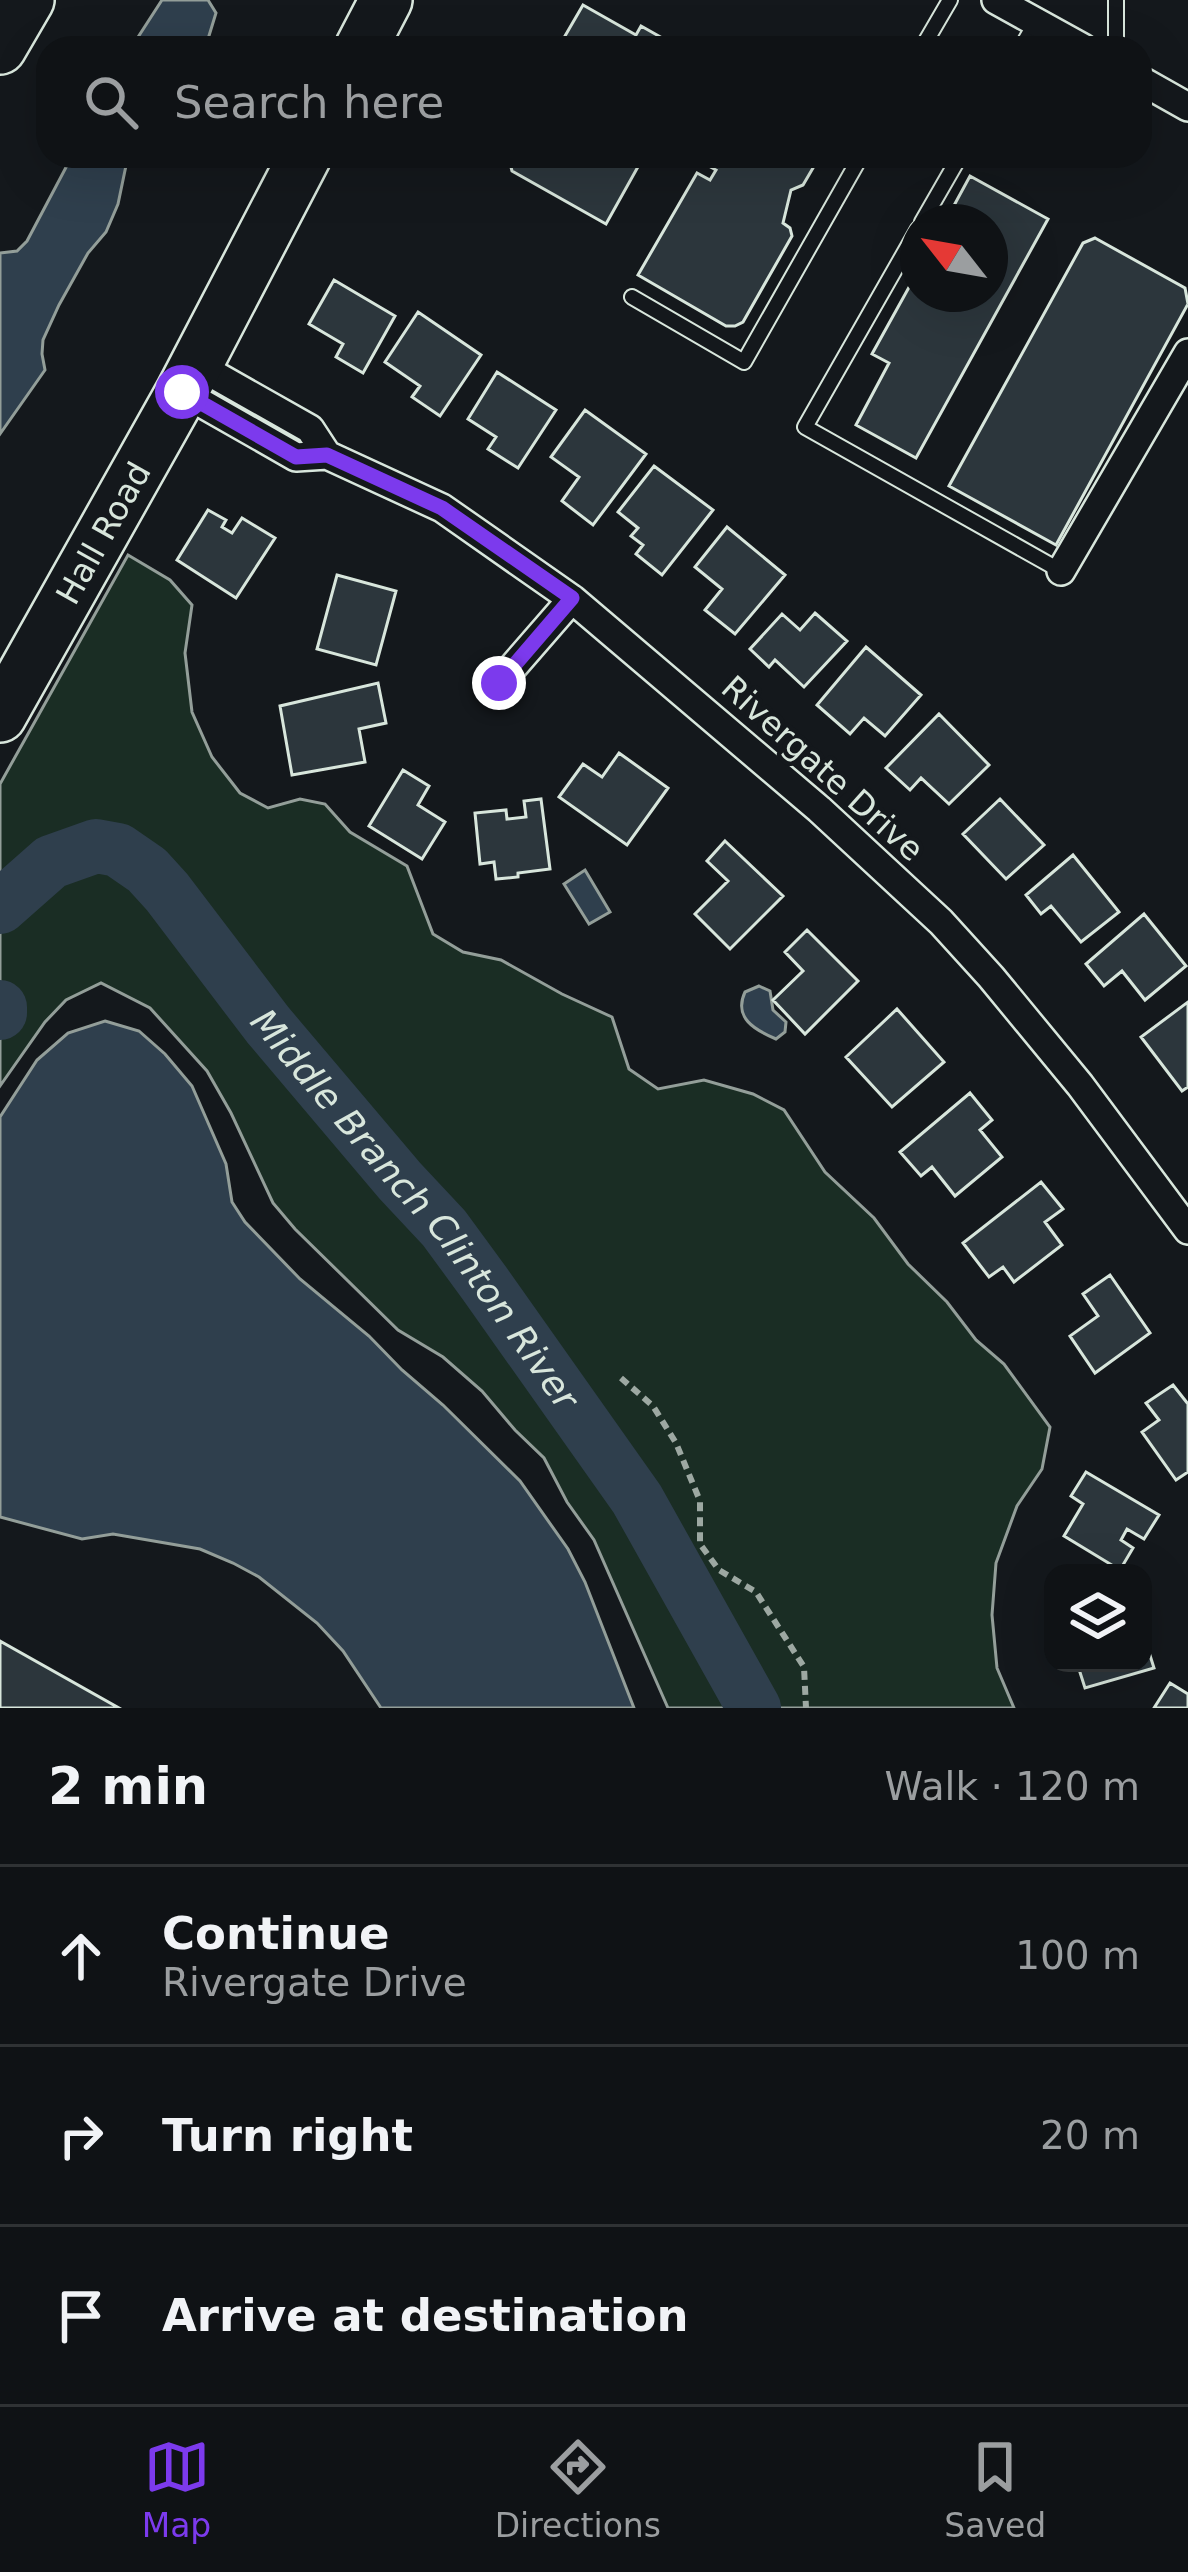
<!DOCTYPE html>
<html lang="en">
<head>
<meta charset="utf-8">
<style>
	:root { --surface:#0f1215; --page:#1d2022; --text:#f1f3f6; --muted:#9b9ea0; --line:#2f3234; --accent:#7c3aed }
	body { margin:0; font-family:"DejaVu Sans",sans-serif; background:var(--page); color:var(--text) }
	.controls { position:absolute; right:36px; bottom:36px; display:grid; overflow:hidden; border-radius:24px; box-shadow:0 12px 48px #0002 }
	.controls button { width:108px; height:108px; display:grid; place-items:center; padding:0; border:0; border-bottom:3px solid var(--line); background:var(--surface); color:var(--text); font:60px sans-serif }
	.compass { position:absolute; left:900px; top:204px; width:108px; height:108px; border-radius:50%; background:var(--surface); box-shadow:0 12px 48px #0002; rotate:301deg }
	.stop { position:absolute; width:36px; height:36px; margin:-27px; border:9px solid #7c3aed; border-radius:50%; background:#fff }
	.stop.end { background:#7c3aed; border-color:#fff; box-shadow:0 3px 12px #0008 }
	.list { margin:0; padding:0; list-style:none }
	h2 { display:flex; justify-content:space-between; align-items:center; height:156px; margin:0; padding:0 48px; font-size:51px }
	h2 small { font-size:39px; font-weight:400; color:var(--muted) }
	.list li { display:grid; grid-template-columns:78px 1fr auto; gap:36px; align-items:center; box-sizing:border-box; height:180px; padding:0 48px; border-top:3px solid var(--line) }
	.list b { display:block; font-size:45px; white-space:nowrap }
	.list p { margin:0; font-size:39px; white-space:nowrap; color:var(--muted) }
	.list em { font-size:39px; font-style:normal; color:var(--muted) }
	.icon { flex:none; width:66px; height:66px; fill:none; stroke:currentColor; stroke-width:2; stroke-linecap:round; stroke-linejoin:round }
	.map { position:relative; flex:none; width:1188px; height:1708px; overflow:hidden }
	.search { position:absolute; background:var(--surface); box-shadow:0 12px 48px #0002; left:36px; right:36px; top:36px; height:132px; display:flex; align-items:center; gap:30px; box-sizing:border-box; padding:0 42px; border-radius:36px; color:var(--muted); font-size:45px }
	.sheet { height:696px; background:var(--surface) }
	nav { display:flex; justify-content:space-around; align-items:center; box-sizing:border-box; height:168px; border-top:3px solid var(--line); background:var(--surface); font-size:33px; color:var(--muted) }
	nav a { display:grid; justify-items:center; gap:6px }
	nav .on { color:var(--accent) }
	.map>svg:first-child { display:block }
	.green { fill:#1a2d24; stroke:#939e99; stroke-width:3 }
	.water { fill:#2f3f4d; stroke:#939e99; stroke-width:3 }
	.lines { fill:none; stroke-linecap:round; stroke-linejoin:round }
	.river { stroke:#2f3f4d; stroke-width:54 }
	.building { fill:#2c363c; stroke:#d8e6dc; stroke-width:3 }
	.lane-casing { stroke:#d8e6dc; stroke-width:18 }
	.street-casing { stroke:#d8e6dc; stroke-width:32 }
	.highway-casing { stroke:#d8e6dc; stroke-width:56 }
	.path { stroke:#9da8a2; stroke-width:6; stroke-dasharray:9 6; stroke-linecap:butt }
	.lane { stroke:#14181c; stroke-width:14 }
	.street { stroke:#14181c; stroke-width:27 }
	.highway { stroke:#14181c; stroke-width:51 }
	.route { stroke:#7c3aed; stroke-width:15 }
	.labels { text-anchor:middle; stroke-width:9; stroke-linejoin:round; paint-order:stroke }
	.street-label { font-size:33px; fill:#d8e6dc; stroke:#14181c }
	.water-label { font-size:36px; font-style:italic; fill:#d8e6dc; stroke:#14181c }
</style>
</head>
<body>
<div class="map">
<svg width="1188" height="1708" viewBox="0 0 1188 1708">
	<rect width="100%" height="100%" fill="#14181c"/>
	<path class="green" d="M128,555L170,580L192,605L185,653L192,712L212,757L240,793L268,808L300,799L325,804L350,832L407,866L433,934L463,952L501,960L562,994L612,1017L629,1069L658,1089L704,1080L753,1094L784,1110L825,1172L874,1218L908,1264L947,1302L976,1340L1004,1364L1050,1427L1042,1469L1017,1506L996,1563L992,1615L997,1668L1014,1708H668L594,1540L567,1502L544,1458L515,1430L482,1391L443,1357L398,1330L295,1229L273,1203L231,1113L207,1071L150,1008L101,983L66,1000L45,1022L0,1086V784Z"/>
	<path class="water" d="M162,0H208L216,13L208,39L201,48H131Z
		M72,156H128L118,204L106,232L88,253L59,305L43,340L42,354L45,370L0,434V253L17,251L27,241Z
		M585,870L610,912L589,924L564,884Z
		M759,986L770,991L773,1010L786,1022L785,1032L776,1039C755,1030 733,1018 745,992Z
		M105,1021L139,1031L165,1054L192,1086L226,1164L232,1202L245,1222L300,1279L369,1336L402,1370L443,1405L520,1481L568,1549L585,1582L634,1708H381L343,1651L317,1623L259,1577L233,1563L200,1549L113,1534L82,1539L0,1517V1117L37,1060L68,1033Z"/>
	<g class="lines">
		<g class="river">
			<path id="s1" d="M0,907L51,862L96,846L118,850L147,870L167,892L268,1025L400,1181L444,1228L485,1284L637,1499L754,1708"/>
			<path d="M0,1007V1013"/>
		</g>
	</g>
	<path class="building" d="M583,5L636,35L641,26L680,48H558Z
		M508,156H644L606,224L512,171Z
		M707,156H820L803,185L791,190L783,223L790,228L792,236L743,322L735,326H726L638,275L697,173L710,180L716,170L703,163Z
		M970,176L1048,219L916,458L856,425L889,363L872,354L918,271V294H990V222H945Z
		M1095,238L1185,288L1188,304L1056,545L949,486L1083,243Z
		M334,280L395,316L363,373L336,357L343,344L309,324Z
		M418,312L481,355L440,416L412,397L420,386L385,362Z
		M497,372L556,410L518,468L488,449L496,437L468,419Z
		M585,410L646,454L593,525L562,501L579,477L551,457Z
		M654,466L713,510L662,575L636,554L643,545L631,536L638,528L618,512Z
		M208,510L226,520L222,527L232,533L242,518L275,538L236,598L177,560Z
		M727,527L785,575L735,634L705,610L722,589L695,567Z
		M337,575L396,591L376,665L317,649Z
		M815,613L847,641L804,687L775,660L769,667L750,649L782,614L800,630Z
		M866,647L921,695L885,736L864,718L850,734L817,705Z
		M378,683L386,723L359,729L365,762L292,775L280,706Z
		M939,714L989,765L949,804L921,778L910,790L886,768Z
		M619,753L668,788L627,845L559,797L583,764L602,777Z
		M403,770L429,786L418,805L445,822L422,859L369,826Z
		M541,799L550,869L518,873V877L496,879L494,862L480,864L475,813L506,810L507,819L526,817L524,801Z
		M1000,799L1044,845L1006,879L963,834Z
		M725,841L783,896L730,949L695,914L728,881L707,861Z
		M1073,855L1119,912L1081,942L1051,906L1041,914L1026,895Z
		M1144,914L1186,966L1145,1000L1122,971L1104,986L1086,964Z
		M807,930L858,981L805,1034L773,1000L803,971L785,952Z
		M1188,1002V1087L1182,1091L1141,1037Z
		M897,1009L944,1062L892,1107L846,1057Z
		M970,1093L992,1120L980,1130L1002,1157L955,1196L932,1167L921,1176L900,1152Z
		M1041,1182L1063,1209L1045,1222L1062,1245L1014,1282L1003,1267L989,1277L963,1243Z
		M1110,1275L1150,1333L1095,1373L1070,1336L1098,1316L1083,1294Z
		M1173,1385L1188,1404V1472L1176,1480L1142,1432L1159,1420L1146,1403Z
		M1086,1472L1159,1515L1144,1539L1127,1529L1121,1540L1133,1548L1120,1570L1064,1536L1083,1504L1071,1496Z
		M1143,1633L1154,1668L1085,1688L1077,1663H1143Z
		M0,1641L119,1708H0Z
		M1170,1683L1188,1694V1708H1154Z"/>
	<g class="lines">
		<g class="lane-casing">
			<path id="lane" d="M1116,0V48
				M922,48L950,0
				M1021,48L1036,22
				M922,222L960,156
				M918,229L805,427L1061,571
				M632,297L744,362L861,156"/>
		</g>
		<g class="street-casing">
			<path id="street" d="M996,0L1083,48
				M1140,80L1188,107
				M182,392L296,457L327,455L310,429L197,365
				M327,455L442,508L572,599L819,809L941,922L991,977L1080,1085L1188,1230
				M1061,571L1188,353
				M499,683L572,599"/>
		</g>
		<g class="highway-casing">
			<g id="highway">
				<path d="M0,48L28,0"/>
				<path d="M361,48L386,0"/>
				<path id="s2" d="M0,716L182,392L305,156"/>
			</g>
		</g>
		<path class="path" d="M621,1378L653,1406L676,1443L700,1501V1544L719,1570L756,1592L804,1667L806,1708"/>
		<use href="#lane" class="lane"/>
		<use href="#street" class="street"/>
		<use href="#highway" class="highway"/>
	</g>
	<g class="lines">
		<path class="route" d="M182,392L296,457L327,455L442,508L572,598L499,683"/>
	</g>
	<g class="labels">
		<g class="street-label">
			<text dy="12" stroke="none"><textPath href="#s2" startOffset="210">Hall Road</textPath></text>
			<text transform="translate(823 768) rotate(42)" y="12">Rivergate Drive</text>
		</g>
		<g class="water-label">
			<text dy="13" stroke="none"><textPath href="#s1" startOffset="606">Middle Branch Clinton River</textPath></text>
		</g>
	</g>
</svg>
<div class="controls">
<button><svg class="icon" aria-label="layers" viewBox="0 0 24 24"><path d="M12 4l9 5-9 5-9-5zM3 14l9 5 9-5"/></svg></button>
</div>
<svg class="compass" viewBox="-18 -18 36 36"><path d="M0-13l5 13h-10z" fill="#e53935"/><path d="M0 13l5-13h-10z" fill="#9b9ea0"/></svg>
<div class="stop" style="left:182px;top:392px"></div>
<div class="stop end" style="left:499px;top:683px"></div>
<div class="search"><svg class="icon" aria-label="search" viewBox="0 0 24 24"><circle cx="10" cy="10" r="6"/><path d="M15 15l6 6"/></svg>Search here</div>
</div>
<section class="sheet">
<h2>2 min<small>Walk · 120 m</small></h2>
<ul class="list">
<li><svg class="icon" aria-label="ahead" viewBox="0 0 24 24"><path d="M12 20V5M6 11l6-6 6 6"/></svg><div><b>Continue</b><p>Rivergate Drive</p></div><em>100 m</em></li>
<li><svg class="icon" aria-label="right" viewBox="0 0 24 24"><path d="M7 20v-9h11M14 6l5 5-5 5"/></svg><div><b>Turn right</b></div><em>20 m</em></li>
<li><svg class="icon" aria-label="arrive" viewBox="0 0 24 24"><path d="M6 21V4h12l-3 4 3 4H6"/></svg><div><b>Arrive at destination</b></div></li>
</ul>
</section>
<nav>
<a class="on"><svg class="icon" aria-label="map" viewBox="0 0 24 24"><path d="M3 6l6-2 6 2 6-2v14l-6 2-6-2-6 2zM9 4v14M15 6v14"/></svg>Map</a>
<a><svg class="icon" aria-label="directions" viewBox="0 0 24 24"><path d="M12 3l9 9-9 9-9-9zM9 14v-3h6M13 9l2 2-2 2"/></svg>Directions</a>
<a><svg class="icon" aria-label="saved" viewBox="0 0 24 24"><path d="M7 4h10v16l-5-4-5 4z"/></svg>Saved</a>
</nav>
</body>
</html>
